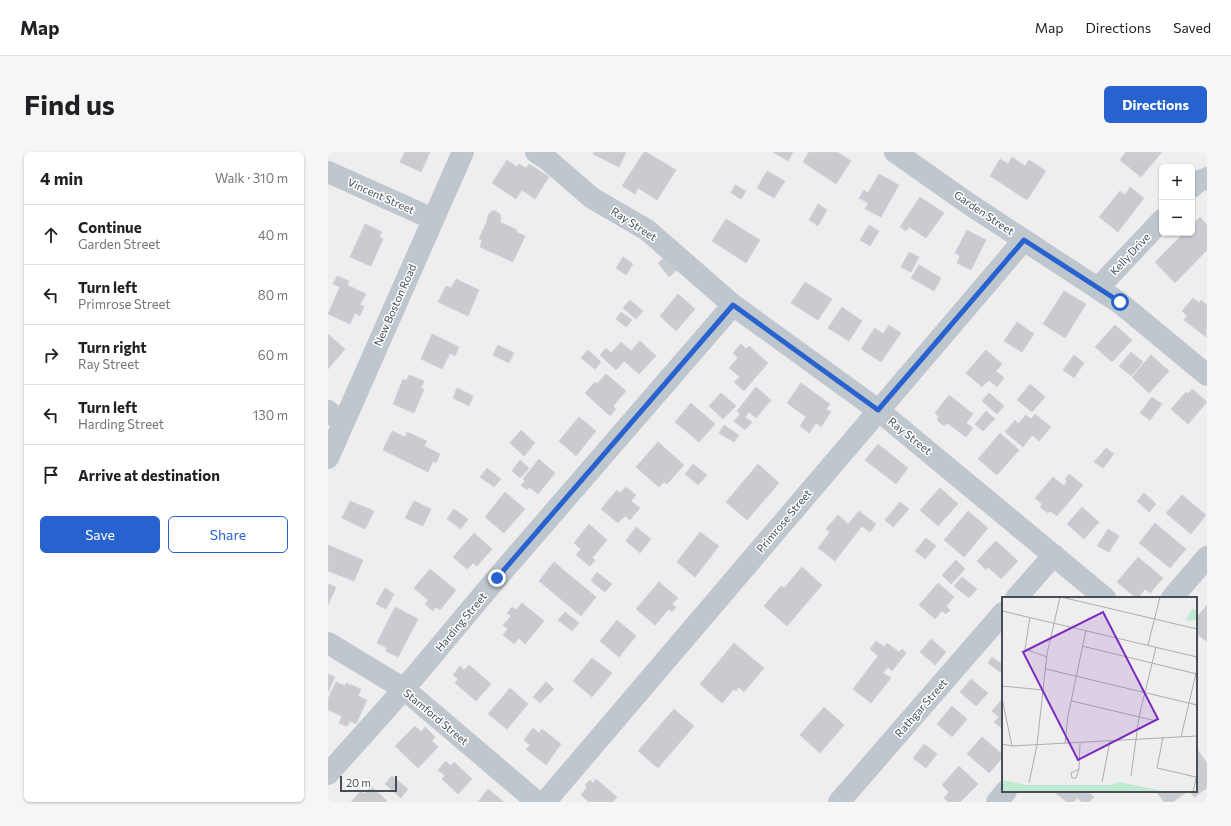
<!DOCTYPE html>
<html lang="en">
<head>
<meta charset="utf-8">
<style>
	:root { --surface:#fff; --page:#f6f6f6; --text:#202124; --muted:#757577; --line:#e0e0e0; --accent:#2862ce }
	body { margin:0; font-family:Commissioner,sans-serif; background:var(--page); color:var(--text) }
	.controls { position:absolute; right:12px; top:12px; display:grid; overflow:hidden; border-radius:6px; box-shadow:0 1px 3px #0004 }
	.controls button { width:36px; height:36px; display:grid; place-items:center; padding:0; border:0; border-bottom:1px solid var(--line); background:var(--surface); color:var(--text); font:20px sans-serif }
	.scale { position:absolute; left:12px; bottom:10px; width:57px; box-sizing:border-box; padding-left:4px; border:2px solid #464e58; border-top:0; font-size:11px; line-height:14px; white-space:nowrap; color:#464e58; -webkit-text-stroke:3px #fff; paint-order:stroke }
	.stop { position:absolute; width:12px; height:12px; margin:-9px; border:3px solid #2862ce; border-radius:50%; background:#fff }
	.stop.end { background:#2862ce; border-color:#fff; box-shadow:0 1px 4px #0008 }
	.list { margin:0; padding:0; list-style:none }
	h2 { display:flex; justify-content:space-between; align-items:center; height:52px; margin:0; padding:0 16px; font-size:17px }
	h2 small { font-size:13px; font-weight:400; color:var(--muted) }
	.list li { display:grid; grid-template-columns:26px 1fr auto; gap:12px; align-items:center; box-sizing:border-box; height:60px; padding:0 16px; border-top:1px solid var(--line) }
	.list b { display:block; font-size:15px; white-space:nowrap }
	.list p { margin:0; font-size:13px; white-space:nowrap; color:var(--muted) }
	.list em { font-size:13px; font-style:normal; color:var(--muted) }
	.actions { display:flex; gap:8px; padding:12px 16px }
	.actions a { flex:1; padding:9px 0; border:1px solid var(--accent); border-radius:6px; text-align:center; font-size:14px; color:var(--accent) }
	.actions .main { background:var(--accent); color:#fff }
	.icon { flex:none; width:22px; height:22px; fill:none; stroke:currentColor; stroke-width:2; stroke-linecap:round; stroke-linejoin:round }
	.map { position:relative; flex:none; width:879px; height:650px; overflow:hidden; border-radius:6px }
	header { display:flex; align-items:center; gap:24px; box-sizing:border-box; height:56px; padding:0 20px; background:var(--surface); border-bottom:1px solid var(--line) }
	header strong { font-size:19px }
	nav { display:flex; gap:22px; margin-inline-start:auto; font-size:14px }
	.intro { display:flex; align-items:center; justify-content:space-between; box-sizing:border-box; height:96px; padding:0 24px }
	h1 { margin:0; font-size:28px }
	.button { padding:10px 18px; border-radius:6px; background:var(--accent); color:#fff; font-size:14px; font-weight:700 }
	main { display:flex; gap:24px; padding:0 24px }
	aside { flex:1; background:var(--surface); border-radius:6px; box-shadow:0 1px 3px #0004 }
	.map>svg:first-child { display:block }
	.building { fill:#cacbd1; stroke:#d1d2d8 }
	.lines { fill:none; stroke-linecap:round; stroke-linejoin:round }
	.minor { stroke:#bec6ce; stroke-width:22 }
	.tertiary { stroke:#bec6ce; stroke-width:22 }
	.route { stroke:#2862ce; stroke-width:5 }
	.labels { text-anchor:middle; stroke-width:3; stroke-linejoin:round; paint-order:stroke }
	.street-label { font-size:11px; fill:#464e58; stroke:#fff }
	.inset-road { fill:none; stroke:#abadb1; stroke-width:1 }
	.view { fill:#7b2cbf; fill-opacity:0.15; stroke:#7b2cbf; stroke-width:2 }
	.inset-edge { fill:none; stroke:#464e58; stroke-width:2 }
</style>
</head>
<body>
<header>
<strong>Map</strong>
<nav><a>Map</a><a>Directions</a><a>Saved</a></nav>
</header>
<div class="intro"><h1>Find us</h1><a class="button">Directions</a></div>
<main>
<aside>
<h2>4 min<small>Walk · 310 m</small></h2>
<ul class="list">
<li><svg class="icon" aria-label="ahead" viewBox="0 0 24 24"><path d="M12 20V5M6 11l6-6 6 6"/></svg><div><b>Continue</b><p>Garden Street</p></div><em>40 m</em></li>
<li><svg class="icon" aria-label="left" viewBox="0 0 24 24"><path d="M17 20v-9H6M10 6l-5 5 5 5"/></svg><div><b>Turn left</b><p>Primrose Street</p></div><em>80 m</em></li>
<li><svg class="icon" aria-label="right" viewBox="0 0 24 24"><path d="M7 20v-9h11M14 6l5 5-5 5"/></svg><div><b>Turn right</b><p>Ray Street</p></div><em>60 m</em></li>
<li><svg class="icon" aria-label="left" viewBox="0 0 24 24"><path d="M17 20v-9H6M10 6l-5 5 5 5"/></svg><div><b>Turn left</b><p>Harding Street</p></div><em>130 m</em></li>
<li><svg class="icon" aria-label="arrive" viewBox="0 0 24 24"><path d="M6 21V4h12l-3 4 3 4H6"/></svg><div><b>Arrive at destination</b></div></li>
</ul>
<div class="actions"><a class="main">Save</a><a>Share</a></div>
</aside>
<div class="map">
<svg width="879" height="650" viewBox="0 0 879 650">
	<rect width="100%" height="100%" fill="#efeded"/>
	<path class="building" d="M77,0H102L93,20L72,10Z
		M266,0H298L291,15L265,2Z
		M316,0H318L348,18L329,48L310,36L307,42L294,34Z
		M445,0H465L460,9Z
		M481,0H509L523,9L508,32L475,10Z
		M798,0H834L813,25L792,8Z
		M684,5L697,14L701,8L718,19L699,48L662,24L672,7L680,12Z
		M179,8L189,15L191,12L198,16L201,12L221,25L207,47L194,38L188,47L164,31Z
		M439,19L457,29L446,46L429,36Z
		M551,22L571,33L553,65L537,57L540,51L531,46L536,38L540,41Z
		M407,33L418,39L413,47L403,41Z
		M802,35L816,46L790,80L771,65L792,39L797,43Z
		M592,45L616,61L598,86L581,75L578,79L572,75Z
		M490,52L499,58L490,74L481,68Z
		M164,59H168L172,62L173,66L172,70L189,78L188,80L197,84L185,110L152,95L154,88L151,87L159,69L160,63Z
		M872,65L879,73V98L847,131L827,110L856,81H864V73Z
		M398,67L432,88L418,111L384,89Z
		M37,72L54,80L51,85L55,87L43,114L22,105Z
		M541,73L551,79L542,94L532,88Z
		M639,78L658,88L643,118L629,111L632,104L627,101Z
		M581,100L591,105L583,120L573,115Z
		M338,104L349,118L341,125L330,111Z
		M295,105L305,112L298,123L288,116Z
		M591,113L613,126L606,139L583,126Z
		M9,124L21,129L19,133L38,142L32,153L36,154L32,164L27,161L22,172L0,162L12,135L5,132Z
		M128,127L151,138L140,164L110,150L118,134L123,136Z
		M477,130L504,147L490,168L463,151Z
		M736,139L758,152L737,186L715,172Z
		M350,142L367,157L348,179L332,164Z
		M865,146L871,151L873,148L879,153L878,185L856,168L859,164L854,159Z
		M302,148L315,159L308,167L295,156Z
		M514,155L534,169L521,189L500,176Z
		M293,160L304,168L298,175L288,167Z
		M689,170L706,182L694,200L676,189Z
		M561,173L573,181L553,210L533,197L547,176L555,182Z
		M787,173L804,188L784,210L767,195Z
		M0,182L17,197L0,217Z
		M104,182L131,195L127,204L122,201L114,217L93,207Z
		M312,189L328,204L311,222L296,209L288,218L272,203L278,196L283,201L293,190L303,199Z
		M413,192L418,197L421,194L440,211L416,239L406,230L412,225L401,216L410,206L405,201Z
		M170,193L186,201L181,211L165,203Z
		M260,198L273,210L267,217L253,206Z
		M658,198L674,212L668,219L676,226L669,235L661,228L654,235L638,221Z
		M803,200L815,210L803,224L791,214Z
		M746,203L756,211L746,226L735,218Z
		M823,203L841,219L821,241L804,225Z
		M278,222L298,239L285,254L288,257L282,264L257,241L267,230L269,232Z
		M81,223L96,229L93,236L96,237L86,261L65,252L75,227L78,229Z
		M473,231L502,252L498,257L503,260L493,275L488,271L481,281L472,274L478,265L459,251Z
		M702,232L717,245L704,260L689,248Z
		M428,235L443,248L428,266L421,260L417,265L424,270L417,278L406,269L412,262L409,259Z
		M129,236L145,244L141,254L125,246Z
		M864,237L879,250L860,272L843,257L858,240L860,242Z
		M393,241L408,254L395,267L381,254Z
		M661,241L676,254L669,262L654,249Z
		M621,243L645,262L638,271L645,276L638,285L619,271L616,274L609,268L611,265L607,261Z
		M824,245L834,252L822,268L812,261Z
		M363,251L387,272L371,290L347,270Z
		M658,259L667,267L655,279L647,272Z
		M707,262L723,275L711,289L704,283L695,295L677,280L687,268L690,272L698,263L703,267Z
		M251,265L268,279L248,304L231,289Z
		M396,273L411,283L406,290L391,281Z
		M193,278L207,291L196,304L182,291Z
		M64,279L77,285L79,280L99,289L96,294L112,302L108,311L105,309L100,320L55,298Z
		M672,281L691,298L669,323L650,307Z
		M330,290L356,313L339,332L336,330L331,335L308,315Z
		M550,292L580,316L568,332L537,308Z
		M778,296L786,302L775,316L766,310Z
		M211,307L227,321L210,342L201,335L199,338L193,333L197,329L195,327Z
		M192,308L201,316L192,326L184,319Z
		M365,312L379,323L370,333L357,322Z
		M430,312L451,331L419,368L398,350Z
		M159,316L173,327L166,335L152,325Z
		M741,322L755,333L729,364L722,359L720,361L712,355L714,352L707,346L725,325L736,334L739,329L737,327Z
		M298,335L308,343L303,349L312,356L302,368L297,364L290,371L273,357L289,338L292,341Z
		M612,336L630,352L610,374L592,358Z
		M177,340L197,357L176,381L157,365Z
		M816,341L828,352L821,360L809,349Z
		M854,343L878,363L863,382L838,361Z
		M22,349L46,359L37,377L14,366Z
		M86,349L103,357L95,374L77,366Z
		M572,350L581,357L565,375L557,368Z
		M754,355L771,370L756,387L739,372Z
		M126,357L140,367L133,377L119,367Z
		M531,359L548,372L542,380L534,374L507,409L490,396L502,380L498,377L510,363L520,372Z
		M640,359L660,376L636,405L616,388Z
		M827,371L858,397L842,416L811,391Z
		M261,372L279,388L264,406L267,408L262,414L248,403L253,397L246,391Z
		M308,375L323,387L312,401L298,389Z
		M780,377L791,384L781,400L769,394Z
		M372,380L391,394L367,425L349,410Z
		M146,381L164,397L149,414L145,411L139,417L125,405Z
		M598,386L608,394L597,407L587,399Z
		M668,389L690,409L673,427L660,415L658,418L649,409Z
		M0,393L35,408L26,429L0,419Z
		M810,405L835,426L822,441L817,437L810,446H808L789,430Z
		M628,408L637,417L623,432L614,423Z
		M226,410L268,445L253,464L211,429Z
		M474,415L494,433L459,474L436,454L453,434L456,436Z
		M102,417L128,438L112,458L108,455L105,459L97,452L100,448L86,436Z
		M269,420L284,432L277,440L263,429Z
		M634,425L649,437L641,446L626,434Z
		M331,430L350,446L344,452L348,455L344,460L341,457L327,473L308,457Z
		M610,431L626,445L618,454L622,458L618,462L614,459L607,467L591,453Z
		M0,432L8,435L0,453Z
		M57,436L66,442L58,457L48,452Z
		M194,451L216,469L197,492L191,486L186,492L175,483L180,477L175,473L183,464L179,461L184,455L188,458Z
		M879,453V488L878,489L868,481V466Z
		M67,455L90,467L70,505L58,499L59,496L49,491Z
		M237,460L251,471L244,479L230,468Z
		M289,468L308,484L291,505L272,489Z
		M603,487L618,500L607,513L592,500Z
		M548,489L556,495L559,491L571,500L574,497L578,501L564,519L560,515L555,521L563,526L543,551L525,537L550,504L542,497Z
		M406,491L436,516L416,540L411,535L408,539L406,537L394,551L372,532Z
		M664,505L675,513V517L672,520L660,511Z
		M264,506L284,521L264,545L245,529Z
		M141,513L163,532L148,549L127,531L130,527L125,523L132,514L136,518Z
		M0,522L7,525L0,540Z
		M643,527L660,541L648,554L632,540Z
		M8,530L17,534L18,531L33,537L30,544L39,548L28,572L22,569L19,574L11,571L14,564L0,558V547Z
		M218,530L226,537L212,551L205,545Z
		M182,536L200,552L179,577L160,562Z
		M675,546V577L666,570L671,565L664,559Z
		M624,554L639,567L624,585L609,572Z
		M496,555L516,573L492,601L472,583Z
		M346,557L366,574L330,616L310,599Z
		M87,574L93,580L97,575L107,585L104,589L110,595L90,616L67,594Z
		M205,576L211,581L214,577L233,592L218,613L198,597L202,593L196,588Z
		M654,585L675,603V605L661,621L639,602Z
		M596,592L609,602L598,616L585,606Z
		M868,596L879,611V636L866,645L862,639H868Z
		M118,609L123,614L126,610L144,627L130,642L114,627L117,624L110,618Z
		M631,614L650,632L632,650H621L616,646L621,640L614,633Z
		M64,624L80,637L73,646L57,632Z
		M268,627L289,645L285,650H261L253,643L259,635L257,633L262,628L265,631Z
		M43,634L59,649L58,650H23L33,639L36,642Z
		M160,637L176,650H150Z
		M725,639H759L766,645L761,650H754L749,646L746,650H739Z
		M828,639H860L845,650H836Z"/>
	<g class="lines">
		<path class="minor" d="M208,0L220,8L264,46L319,78L405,153L550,258L777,446
			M567,0L641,52L792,151L879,223
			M0,20L105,67
			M864,35L868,31L879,26
			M770,136L834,68
			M0,259L15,271
			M688,446L726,403
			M844,446L879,405
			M0,491L76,537L209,650
			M0,622L76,537L169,426L405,153
			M217,650L696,88
			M511,650L675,461
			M669,650L678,639"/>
		<path class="tertiary" d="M0,306L135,0"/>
	</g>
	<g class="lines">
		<path class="route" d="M169,426L405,153L550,258L696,88L792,150"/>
	</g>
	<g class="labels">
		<g class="street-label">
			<text transform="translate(53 44) rotate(24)" y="4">Vincent Street</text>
			<text transform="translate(656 61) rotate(34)" y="4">Garden Street</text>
			<text transform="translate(306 72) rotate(33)" y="4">Ray Street</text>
			<text transform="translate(802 102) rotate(-47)" y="4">Kelly Drive</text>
			<text transform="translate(67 153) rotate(-66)" y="4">New Boston Road</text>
			<text transform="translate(582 284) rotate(39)" y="4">Ray Street</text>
			<text transform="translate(456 369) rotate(-50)" y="4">Primrose Street</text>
			<text transform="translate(133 470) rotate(-50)" y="4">Harding Street</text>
			<text transform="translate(593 556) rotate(-49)" y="4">Rathgar Street</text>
			<text transform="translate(108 565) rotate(40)" y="4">Stamford Street</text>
		</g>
	</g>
	<g transform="translate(674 445)">
		<rect width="195" height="195" fill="#efeded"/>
		<path d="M190,12L195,13V21L190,24L184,23ZM0,183L24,188H109L117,185L166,195H0Z" fill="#beead2"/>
		<path class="inset-road" d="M59,0L195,32M0,14L195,60M28,20L23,52L45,60M146,48L158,0M80,49L195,77M44,72L195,108M0,89L41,93M0,101L10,149M70,104L154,124M161,140L155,171L194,180M179,140L195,72M63,146L66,119L84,33M0,147L10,149L195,139M77,172L74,181H70L69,176ZM77,172L78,146M129,179L137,120L154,50M100,185L108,144M27,186L35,148L45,57L58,0M191,195L195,177"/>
		<path class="view" d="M101,15L156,122L76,163L21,55Z"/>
		<rect width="195" height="195" class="inset-edge"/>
	</g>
</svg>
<div class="controls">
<button>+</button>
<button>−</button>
</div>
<div class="scale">20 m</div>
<div class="stop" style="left:792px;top:150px"></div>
<div class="stop end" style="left:169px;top:426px"></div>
</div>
</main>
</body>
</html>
